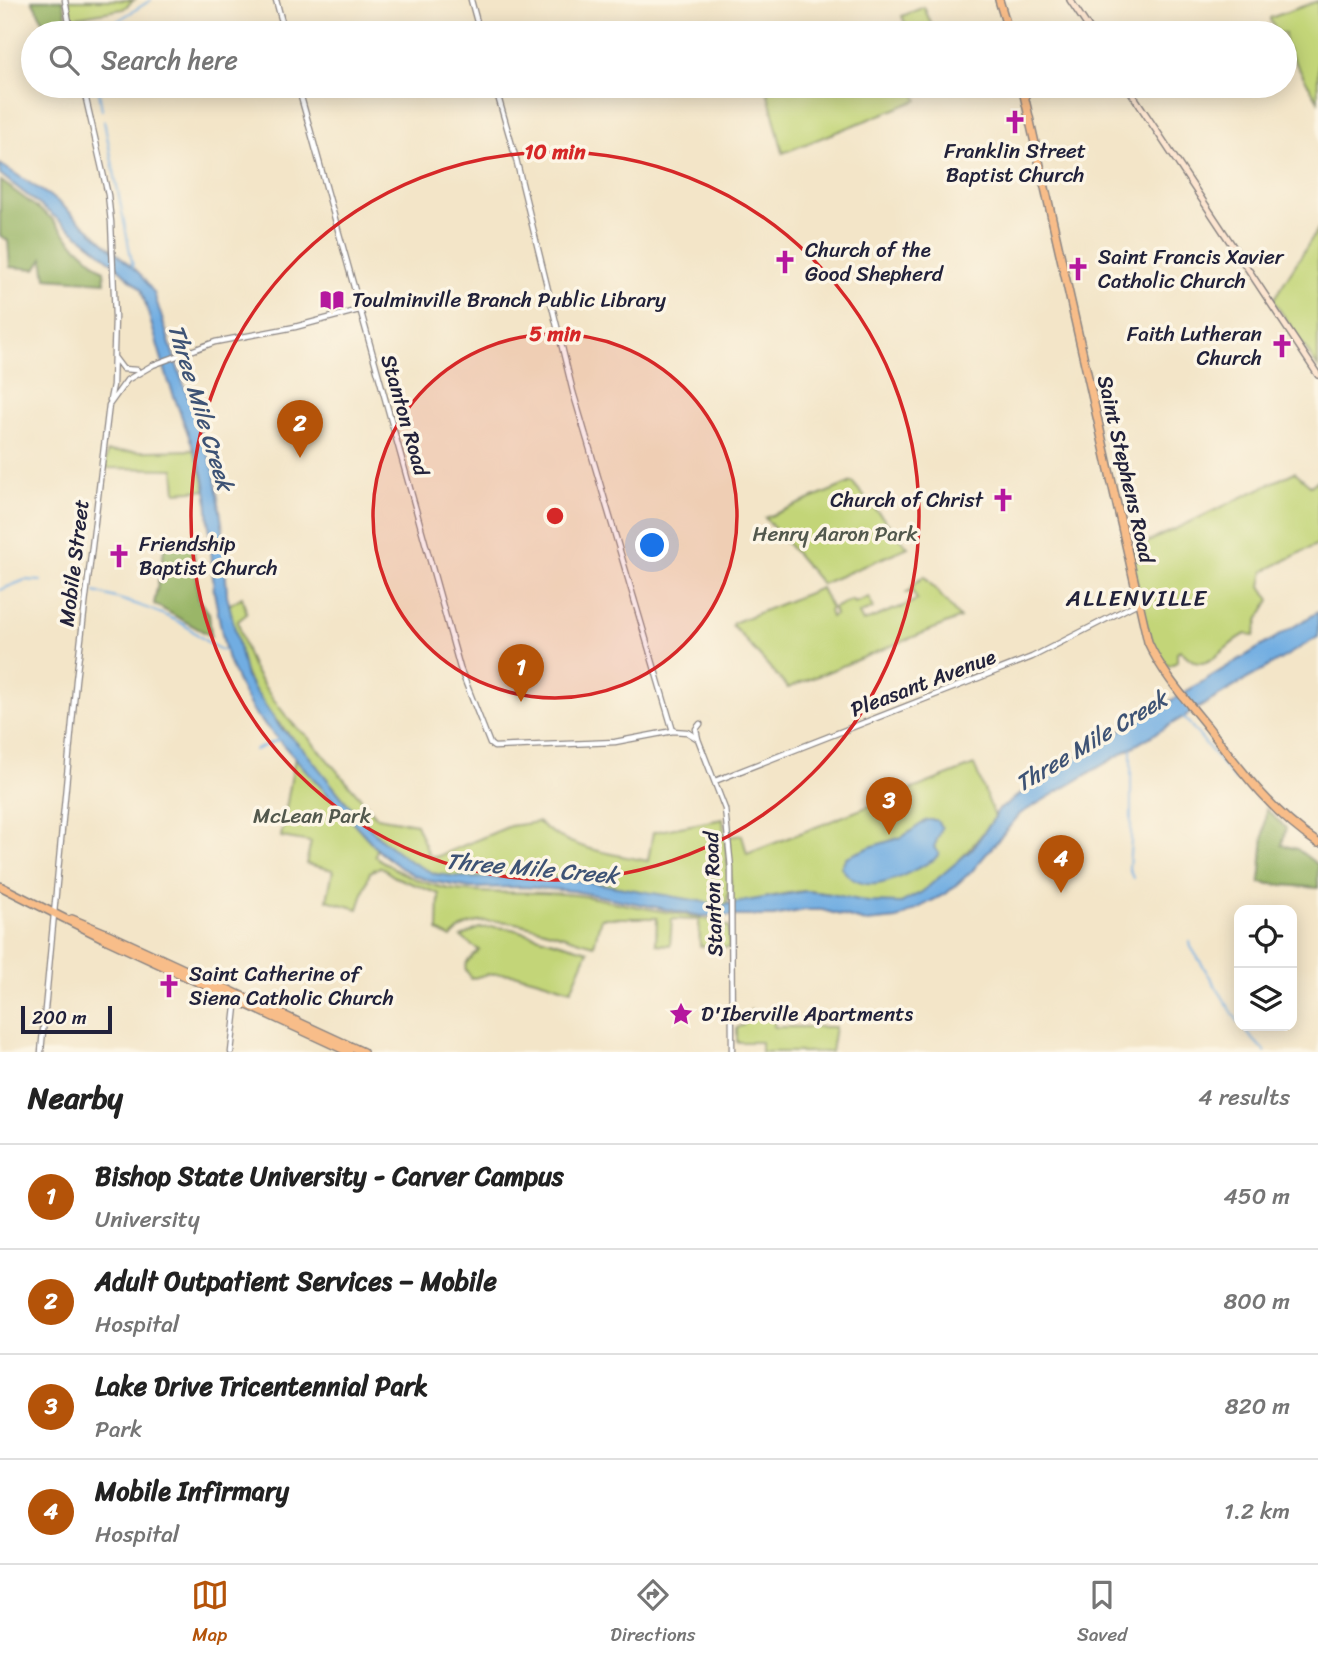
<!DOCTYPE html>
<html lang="en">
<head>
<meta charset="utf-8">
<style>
	:root { --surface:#fff; --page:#f2f2f2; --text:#222; --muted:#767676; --line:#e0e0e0; --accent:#b45309 }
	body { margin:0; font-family:Sriracha,sans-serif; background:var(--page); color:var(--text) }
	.controls { position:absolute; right:21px; bottom:21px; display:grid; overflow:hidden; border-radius:14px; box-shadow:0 4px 18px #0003 }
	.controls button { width:63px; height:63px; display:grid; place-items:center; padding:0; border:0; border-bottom:2px solid var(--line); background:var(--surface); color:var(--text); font:35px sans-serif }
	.scale { position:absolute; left:21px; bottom:18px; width:91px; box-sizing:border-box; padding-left:7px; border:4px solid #22223b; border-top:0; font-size:19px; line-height:24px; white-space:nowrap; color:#22223b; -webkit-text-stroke:5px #fcf5e5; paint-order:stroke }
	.you { position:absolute; left:653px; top:546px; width:24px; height:24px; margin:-18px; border:5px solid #fff; border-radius:50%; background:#1a73e8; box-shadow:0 0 0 10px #1a73e833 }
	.badge { display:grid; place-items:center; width:46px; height:46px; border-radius:50%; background:var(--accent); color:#fff; font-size:23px; font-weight:700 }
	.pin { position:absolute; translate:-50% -58px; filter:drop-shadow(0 2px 4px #0008) }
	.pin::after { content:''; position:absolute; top:37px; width:24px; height:21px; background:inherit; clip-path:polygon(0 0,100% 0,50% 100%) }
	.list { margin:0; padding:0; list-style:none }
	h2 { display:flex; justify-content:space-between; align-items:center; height:91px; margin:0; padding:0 28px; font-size:30px }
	h2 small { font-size:23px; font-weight:400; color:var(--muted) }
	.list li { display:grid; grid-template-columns:46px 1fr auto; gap:21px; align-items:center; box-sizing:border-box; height:105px; padding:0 28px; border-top:2px solid var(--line) }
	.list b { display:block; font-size:26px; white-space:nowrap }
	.list p { margin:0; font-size:23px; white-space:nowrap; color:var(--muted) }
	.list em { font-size:23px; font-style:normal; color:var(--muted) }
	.icon { flex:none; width:38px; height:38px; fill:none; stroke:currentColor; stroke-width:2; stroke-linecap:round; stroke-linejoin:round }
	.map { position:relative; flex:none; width:1318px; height:1052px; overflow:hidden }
	.search { position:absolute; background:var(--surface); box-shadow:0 4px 18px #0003; left:21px; right:21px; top:21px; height:77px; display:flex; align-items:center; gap:18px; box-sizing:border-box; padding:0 24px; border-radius:38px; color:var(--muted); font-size:26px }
	.sheet { height:511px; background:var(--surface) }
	nav { display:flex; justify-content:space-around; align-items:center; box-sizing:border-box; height:98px; border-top:2px solid var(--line); background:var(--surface); font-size:19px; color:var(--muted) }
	nav a { display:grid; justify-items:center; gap:4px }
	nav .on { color:var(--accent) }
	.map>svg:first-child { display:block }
	.green { fill:#c3d578; stroke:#727c5a; stroke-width:2 }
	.forest { fill:#9ab668; stroke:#5e6c52; stroke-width:2 }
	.water { fill:#71ade2; stroke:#4a688e; stroke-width:2 }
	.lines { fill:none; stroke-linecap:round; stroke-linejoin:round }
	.stream { stroke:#71ade2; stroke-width:2 }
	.tertiary-casing { stroke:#8a8482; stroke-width:7 }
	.secondary-casing { stroke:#8a8482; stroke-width:8 }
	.primary-casing { stroke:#8a8482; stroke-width:10 }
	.tertiary { stroke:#fff; stroke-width:4.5 }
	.secondary { stroke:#fce5d0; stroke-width:5 }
	.primary { stroke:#f8bd89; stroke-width:7 }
	.ring { fill:none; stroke:#d62828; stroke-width:3.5 }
	.labels { text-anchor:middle; stroke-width:7; stroke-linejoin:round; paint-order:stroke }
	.poi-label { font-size:21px; fill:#22223b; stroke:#fcf5e5; text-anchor:start }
	.street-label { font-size:21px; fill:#22223b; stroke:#fcf5e5 }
	.park-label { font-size:21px; fill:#52584d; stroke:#fcf5e5 }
	.water-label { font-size:23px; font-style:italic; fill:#3e5375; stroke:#fcf5e5 }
	.neighbourhood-label { font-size:23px; letter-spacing:2px; fill:#22223b; stroke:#fcf5e5 }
	.centre { fill:#d62828; stroke:#fcf5e5; stroke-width:3.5 }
	.ring-label { font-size:21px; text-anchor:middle; font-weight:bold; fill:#d62828; stroke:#fcf5e5; stroke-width:7; stroke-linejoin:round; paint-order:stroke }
</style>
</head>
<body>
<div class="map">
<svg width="1318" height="1052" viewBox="0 0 1318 1052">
	<rect width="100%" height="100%" fill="#fcf5e5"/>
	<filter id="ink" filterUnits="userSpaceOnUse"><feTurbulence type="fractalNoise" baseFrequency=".0143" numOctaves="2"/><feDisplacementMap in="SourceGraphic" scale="14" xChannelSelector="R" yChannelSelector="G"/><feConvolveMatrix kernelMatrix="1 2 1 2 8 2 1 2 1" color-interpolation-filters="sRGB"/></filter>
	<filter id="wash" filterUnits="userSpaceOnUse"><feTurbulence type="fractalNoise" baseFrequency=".00686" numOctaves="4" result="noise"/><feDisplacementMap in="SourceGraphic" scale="28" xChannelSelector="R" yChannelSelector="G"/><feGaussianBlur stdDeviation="1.57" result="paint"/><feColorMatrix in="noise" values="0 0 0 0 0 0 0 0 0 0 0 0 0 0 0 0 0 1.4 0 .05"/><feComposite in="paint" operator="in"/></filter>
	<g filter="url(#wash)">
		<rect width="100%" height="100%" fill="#f3e5c8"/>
		<path class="green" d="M68,0H134L123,9L71,18Z
			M1318,1V101L1285,45V33H1278L1270,20V18Z
			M924,7L935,33H909L902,16Z
			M766,86H912L918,100L783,153Z
			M1318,229V367L1273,300Z
			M195,450L206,490L176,492L174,469L106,468L107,452Z
			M1295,472L1311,486L1318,480V544L1264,571L1261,586L1270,600L1259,618L1254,636L1246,634C1231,640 1213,665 1198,663C1190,661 1185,654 1180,650L1177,653V662L1169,666C1143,646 1137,581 1131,550Z
			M852,482L908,547L822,584L765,518Z
			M924,576L960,618L788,688L732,625L733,623L821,588L831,608L829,611L831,617L835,615L833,608L852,600L854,603L869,597L873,608L859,614L863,622L900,607L902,609L901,607L917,600L913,592L905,593L913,589L912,586Z
			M242,597L247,614L238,621C247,661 255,676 280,708C288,719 295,728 306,735L377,817L416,824L429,855L436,857L510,826L538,822C566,848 610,854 648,861L653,832L723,819L729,883L727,904C711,909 614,887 591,883C568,879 544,877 522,877C494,877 465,881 437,874C386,861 338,791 306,753C285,729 260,707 247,677C237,655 234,629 229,605Z
			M295,757L377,849L375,856C445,908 498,886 576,895C595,897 614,903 634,906C664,912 694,916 723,923L725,926L729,927V948L700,946L699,920L672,919L670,945L656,944L657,918H601L594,945C558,936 478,900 451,938L438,931L439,894L395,877L380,867L370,872L358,909L327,900L333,870L306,864L311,842L281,837Z
			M974,765L995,817C975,844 934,894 901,903C892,906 878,904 869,903C848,900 827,891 805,891C780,892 756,902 732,904L728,837L742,835L747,854Z
			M497,927L512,929L588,951L571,990C535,979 508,966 471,979L465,968L467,962L479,950L461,937L479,928Z
			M751,1010L764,1019L775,1018L774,1027H835L831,1052H761V1042H737V1028L743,1025Z"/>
		<path class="forest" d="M32,0H63L70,33H58L47,29Z
			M0,180L51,218L71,241L104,271L105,282L46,278L43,258L36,269L10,267L8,240L0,236Z
			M165,544L193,547L199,601L209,613L211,636L154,604Z
			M1266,809L1286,828L1282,845L1297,849L1318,865V888L1260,883Z"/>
		<path class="water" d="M0,164L56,200L139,273L154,293L176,363L214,470L223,530L227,595L246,677L280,727L304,750L344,800L381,839L411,862L435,874L471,878L526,877L577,880L722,905L806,891L831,894L868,902L901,903L922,892L972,849L995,817L997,811L1039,780L1318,612V637L1020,814L972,871L947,893L897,919L866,922L822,910H805L773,916H701L574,891L524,887L471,888L430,881L414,875L401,868L380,852L255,714L244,695L228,660L224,644L214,592L207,496L203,474L168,380L141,289L100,252L0,174Z
			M927,820H936L942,828L934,847L939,854L934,860C905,874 864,903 841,867L846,857L873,846L902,837Z"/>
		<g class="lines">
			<path class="stream" d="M98,33L151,0
				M98,86L102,110
				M104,121L133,267
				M69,585L84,588
				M0,590L25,580L41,581
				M95,592C123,600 152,608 179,622C195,630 208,647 226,651
				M1183,716L1235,780
				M1131,749V841L1129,869L1133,878
				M255,750L280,739
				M1190,942L1191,947L1239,1023
				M1241,1026L1265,1052"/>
		</g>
	</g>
	<g filter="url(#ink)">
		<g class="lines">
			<g class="tertiary-casing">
				<path id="tertiary" d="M65,0L71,33
					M276,0L285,33
					M471,0L480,33
					M83,86L108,195L111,222L115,317L113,385L110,400
					M298,86L460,668L490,744L494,747L615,742L673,731L687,732L698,739
					M495,86L516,159L573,392L673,731
					M114,357L123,369L137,370
					M700,724L696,729L698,739L725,809L731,868L732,1052
					M715,781L1032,657L1138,603
					M41,1052L76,680L109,405L127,380L153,365L215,342L295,327L359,310
					M231,1052L237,998"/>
			</g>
			<g class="secondary-casing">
				<path id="secondary" d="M1070,0L1092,33
					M1127,86L1318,375"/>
			</g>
			<g class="primary-casing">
				<path id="primary" d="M999,0L1009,33
					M1022,86L1148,642C1162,673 1185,699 1207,726C1240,769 1272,813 1318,843
					M0,886L107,940L349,1052
					M72,919L108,934L363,1052"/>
			</g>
			<use href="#tertiary" class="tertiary"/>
			<use href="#secondary" class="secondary"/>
			<use href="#primary" class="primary"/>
		</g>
	</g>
	<circle cx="555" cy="516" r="182" fill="#d62828" fill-opacity=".12"/>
	<g class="ring">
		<circle cx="555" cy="516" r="182"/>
		<circle cx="555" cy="516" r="364"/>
	</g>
	<defs>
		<g id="church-bare" transform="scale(1.89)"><path d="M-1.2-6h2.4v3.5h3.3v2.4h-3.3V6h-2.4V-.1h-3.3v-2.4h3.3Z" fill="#b5179e" stroke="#fcf5e5" stroke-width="2.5" paint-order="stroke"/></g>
		<g id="library-bare" transform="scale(1.89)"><path d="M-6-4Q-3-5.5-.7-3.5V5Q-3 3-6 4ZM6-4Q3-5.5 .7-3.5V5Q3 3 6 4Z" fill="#b5179e" stroke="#fcf5e5" stroke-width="2.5" paint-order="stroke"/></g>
		<g id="sight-bare" transform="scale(1.89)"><path d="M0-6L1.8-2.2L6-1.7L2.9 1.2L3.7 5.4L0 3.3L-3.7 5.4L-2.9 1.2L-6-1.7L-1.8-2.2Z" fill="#b5179e" stroke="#fcf5e5" stroke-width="2.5" paint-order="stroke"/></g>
	</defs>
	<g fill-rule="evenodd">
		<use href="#church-bare" x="1015" y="122"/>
		<use href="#church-bare" x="785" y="262"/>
		<use href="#church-bare" x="1078" y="269"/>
		<use href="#library-bare" x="332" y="300"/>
		<use href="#church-bare" x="1282" y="346"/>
		<use href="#church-bare" x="1003" y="500"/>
		<use href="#church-bare" x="119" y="556"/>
		<use href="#church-bare" x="169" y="986"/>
		<use href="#sight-bare" x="681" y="1014"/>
	</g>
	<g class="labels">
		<g class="poi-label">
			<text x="1015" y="158" text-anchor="middle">Franklin Street<tspan x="1015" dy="24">Baptist Church</tspan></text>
			<text x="805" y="257">Church of the<tspan x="805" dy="24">Good Shepherd</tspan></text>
			<text x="1098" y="264">Saint Francis Xavier<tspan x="1098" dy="24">Catholic Church</tspan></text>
			<text x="352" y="307">Toulminville Branch Public Library</text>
			<text x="1262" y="341" text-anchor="end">Faith Lutheran<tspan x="1262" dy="24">Church</tspan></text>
			<text x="983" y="507" text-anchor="end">Church of Christ</text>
			<text x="139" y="551">Friendship<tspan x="139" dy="24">Baptist Church</tspan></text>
			<text x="189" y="981">Saint Catherine of<tspan x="189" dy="24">Siena Catholic Church</tspan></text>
			<text x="701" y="1021">D'Iberville Apartments</text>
		</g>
		<g class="street-label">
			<text transform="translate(405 415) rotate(74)" y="7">Stanton Road</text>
			<text transform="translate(1126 469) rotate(77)" y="7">Saint Stephens Road</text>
			<text transform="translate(74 563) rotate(-83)" y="7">Mobile Street</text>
			<text transform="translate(923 683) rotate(-21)" y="7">Pleasant Avenue</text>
			<text transform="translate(713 894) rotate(-92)" y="7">Stanton Road</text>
		</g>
		<g class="park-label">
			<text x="835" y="541">Henry Aaron Park</text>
			<text x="312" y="823">McLean Park</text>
		</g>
		<g class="water-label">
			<text transform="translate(201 407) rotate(73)" y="8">Three Mile Creek</text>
			<text transform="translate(1091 741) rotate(-31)" y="8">Three Mile Creek</text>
			<text transform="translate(532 868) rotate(5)" y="8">Three Mile Creek</text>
		</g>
		<g class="neighbourhood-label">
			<text x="1137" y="606">ALLENVILLE</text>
		</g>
	</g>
	<circle cx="555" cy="516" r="10" class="centre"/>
	<g class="ring-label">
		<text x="555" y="159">10 min</text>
		<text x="555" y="341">5 min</text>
	</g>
</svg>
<div class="controls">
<button><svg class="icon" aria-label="locate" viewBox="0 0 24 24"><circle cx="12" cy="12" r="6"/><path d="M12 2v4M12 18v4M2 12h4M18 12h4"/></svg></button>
<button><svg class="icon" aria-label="layers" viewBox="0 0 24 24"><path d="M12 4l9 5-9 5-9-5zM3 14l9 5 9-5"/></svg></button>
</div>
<div class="scale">200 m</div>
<div class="you"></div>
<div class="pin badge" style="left:521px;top:702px">1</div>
<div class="pin badge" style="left:300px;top:458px">2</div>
<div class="pin badge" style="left:889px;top:835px">3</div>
<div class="pin badge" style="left:1061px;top:893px">4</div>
<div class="search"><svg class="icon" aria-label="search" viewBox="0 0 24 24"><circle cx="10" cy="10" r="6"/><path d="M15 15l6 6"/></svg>Search here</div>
</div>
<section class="sheet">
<h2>Nearby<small>4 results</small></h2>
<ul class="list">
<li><span class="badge">1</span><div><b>Bishop State University - Carver Campus</b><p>University</p></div><em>450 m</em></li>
<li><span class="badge">2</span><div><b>Adult Outpatient Services – Mobile</b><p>Hospital</p></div><em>800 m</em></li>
<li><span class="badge">3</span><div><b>Lake Drive Tricentennial Park</b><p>Park</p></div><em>820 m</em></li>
<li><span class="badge">4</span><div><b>Mobile Infirmary</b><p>Hospital</p></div><em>1.2 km</em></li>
</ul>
</section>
<nav>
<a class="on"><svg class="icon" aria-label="map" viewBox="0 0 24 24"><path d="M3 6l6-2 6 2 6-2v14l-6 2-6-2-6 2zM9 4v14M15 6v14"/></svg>Map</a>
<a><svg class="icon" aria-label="directions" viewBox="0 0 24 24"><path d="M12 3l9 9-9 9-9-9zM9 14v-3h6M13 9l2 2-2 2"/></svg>Directions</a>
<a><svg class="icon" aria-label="saved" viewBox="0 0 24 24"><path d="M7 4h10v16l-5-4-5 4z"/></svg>Saved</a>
</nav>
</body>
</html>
